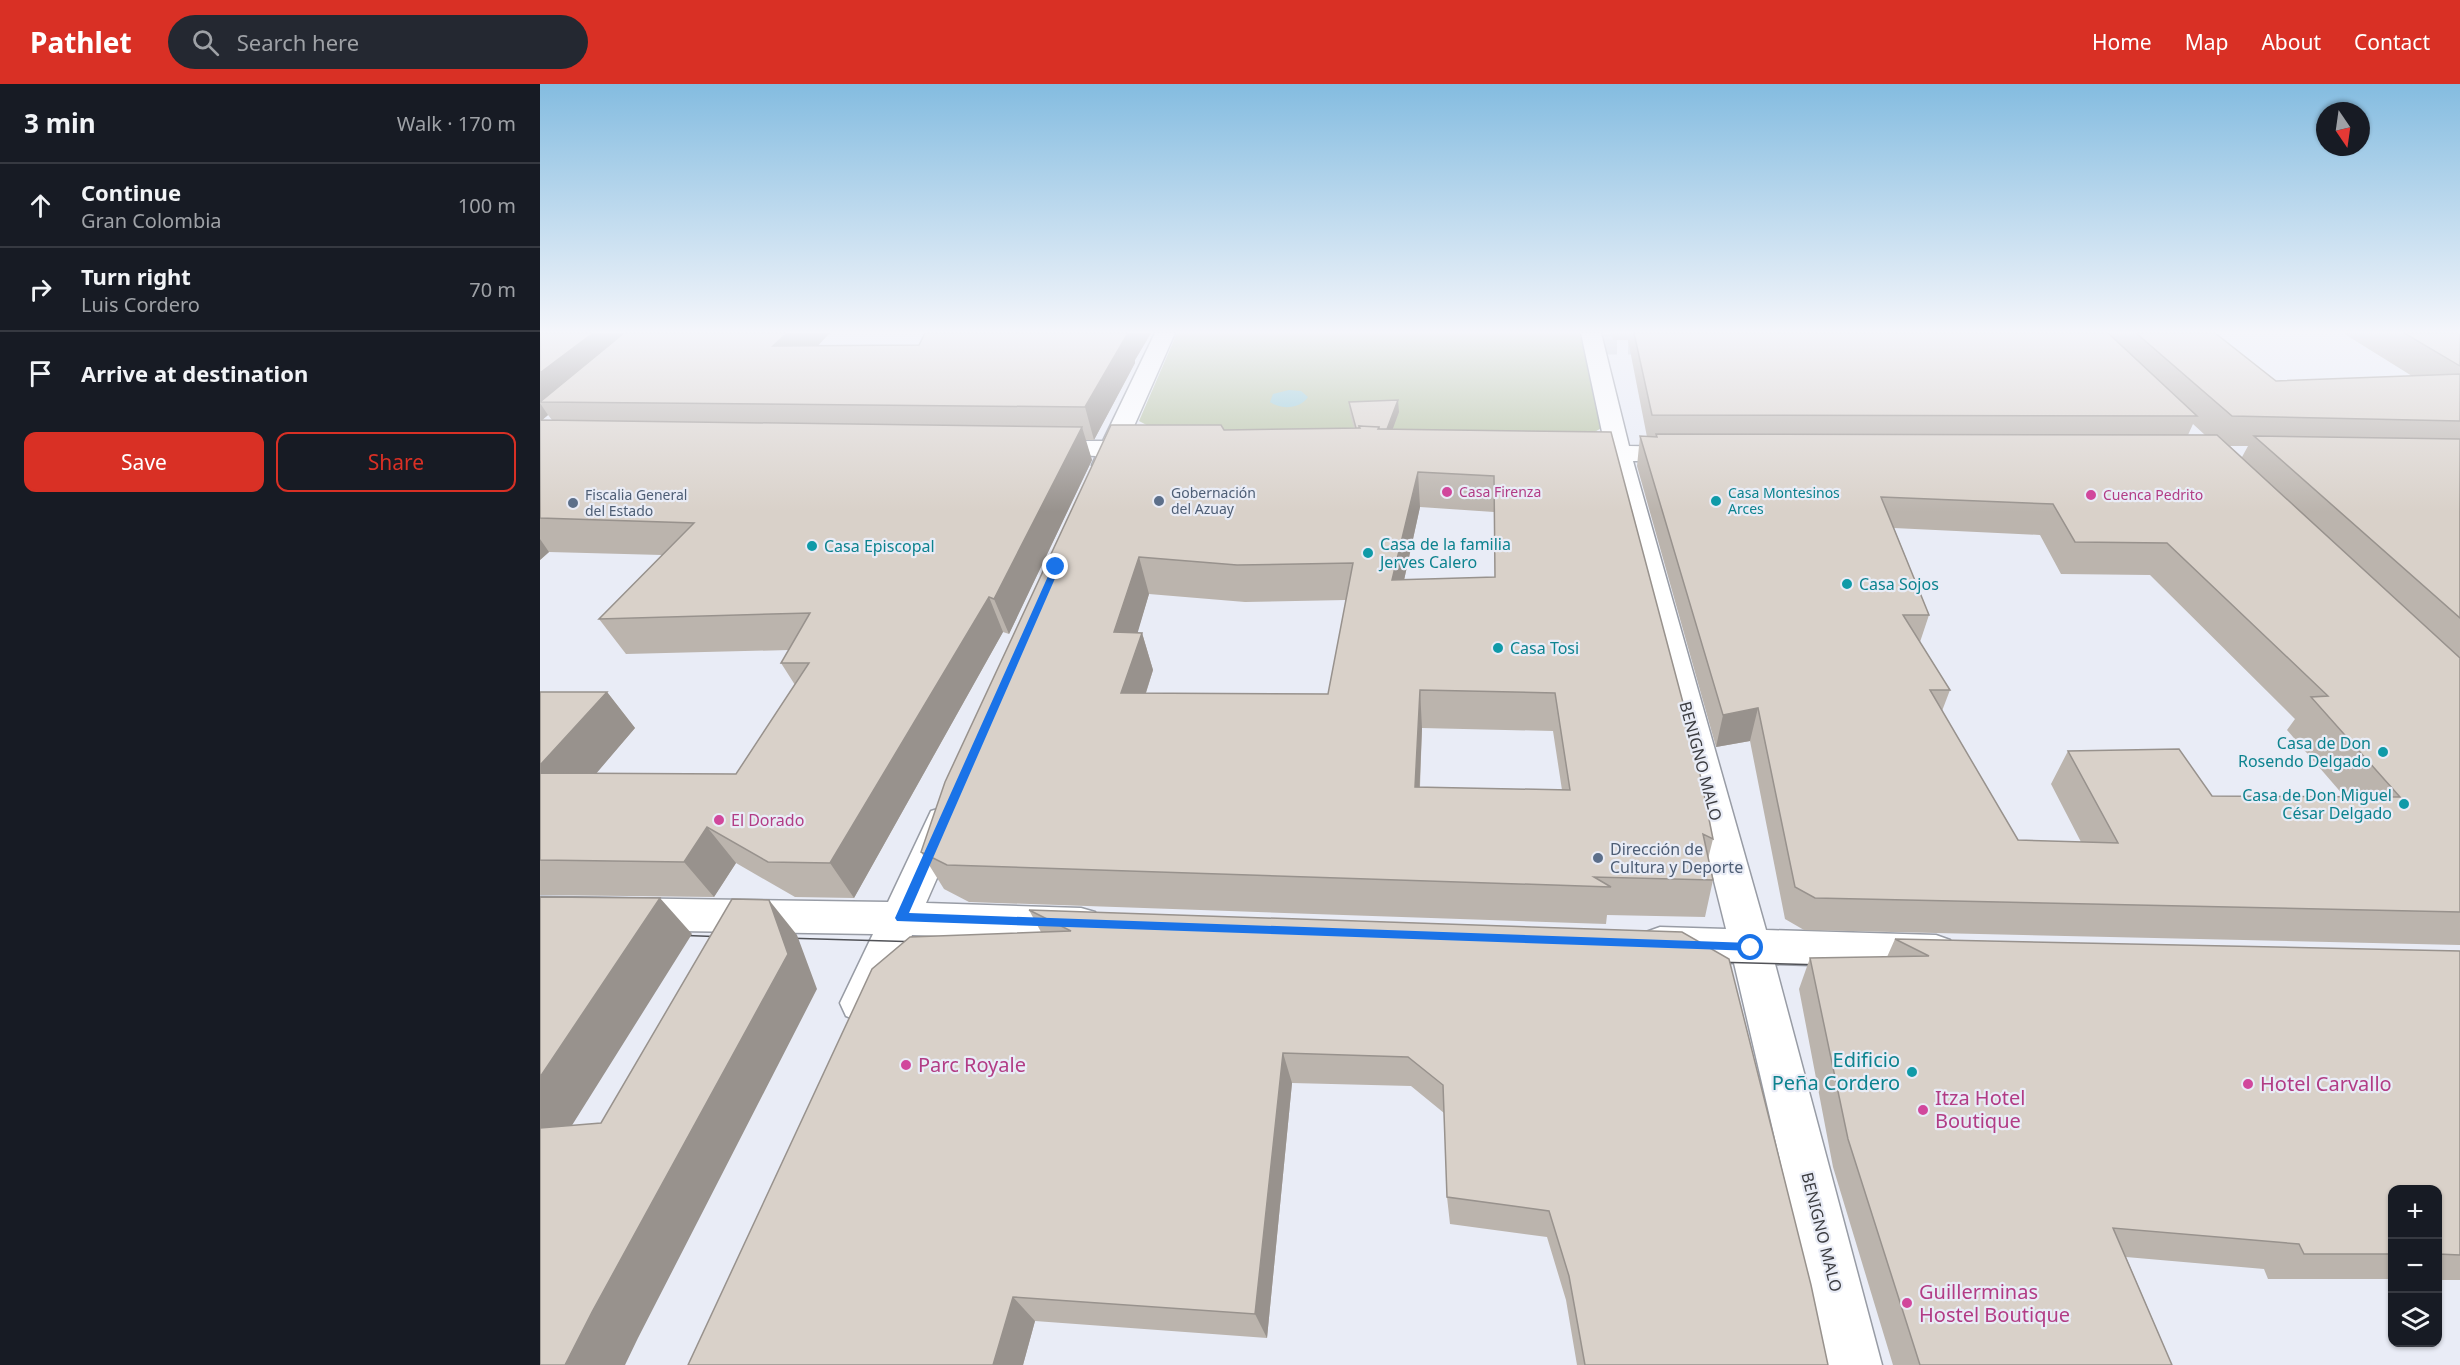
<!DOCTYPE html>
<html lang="en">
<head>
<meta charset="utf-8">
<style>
	:root { --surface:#171b24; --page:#242831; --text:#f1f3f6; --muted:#9ea1a6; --line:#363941; --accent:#d93025 }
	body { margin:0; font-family:"Noto Sans",sans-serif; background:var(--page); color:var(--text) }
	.controls { position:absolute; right:18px; bottom:18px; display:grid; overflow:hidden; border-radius:12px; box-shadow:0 2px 4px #0004 }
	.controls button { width:54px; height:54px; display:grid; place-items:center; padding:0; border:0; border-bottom:2px solid var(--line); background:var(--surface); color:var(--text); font:30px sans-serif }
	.compass { position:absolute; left:1776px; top:18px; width:54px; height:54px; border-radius:50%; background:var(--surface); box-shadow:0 2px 4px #0004; rotate:167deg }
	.stop { position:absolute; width:18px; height:18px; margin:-14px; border:4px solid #1a73e8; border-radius:50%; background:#fff }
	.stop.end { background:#1a73e8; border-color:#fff; box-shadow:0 2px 6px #0008 }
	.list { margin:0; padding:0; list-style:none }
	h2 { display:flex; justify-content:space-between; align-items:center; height:78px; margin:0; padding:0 24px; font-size:26px }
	h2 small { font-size:20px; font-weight:400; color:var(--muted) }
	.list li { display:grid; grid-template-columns:39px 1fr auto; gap:18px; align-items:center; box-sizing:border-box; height:84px; padding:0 24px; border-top:2px solid var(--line) }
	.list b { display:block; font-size:22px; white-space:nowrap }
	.list p { margin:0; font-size:20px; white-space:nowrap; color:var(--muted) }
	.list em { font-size:20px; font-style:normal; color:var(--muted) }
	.actions { display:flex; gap:12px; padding:18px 24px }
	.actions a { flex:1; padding:14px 0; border:2px solid var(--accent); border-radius:12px; text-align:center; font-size:21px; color:var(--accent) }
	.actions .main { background:var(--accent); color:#fff }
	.icon { flex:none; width:33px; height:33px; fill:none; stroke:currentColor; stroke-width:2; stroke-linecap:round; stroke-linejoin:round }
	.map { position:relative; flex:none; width:1920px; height:1281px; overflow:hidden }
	header { display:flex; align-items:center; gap:36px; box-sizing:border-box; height:84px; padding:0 30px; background:var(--accent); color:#fff }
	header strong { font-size:28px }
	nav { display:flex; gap:33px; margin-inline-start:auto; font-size:21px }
	.search { width:420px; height:54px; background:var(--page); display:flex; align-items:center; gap:15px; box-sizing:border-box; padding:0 21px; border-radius:33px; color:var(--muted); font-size:22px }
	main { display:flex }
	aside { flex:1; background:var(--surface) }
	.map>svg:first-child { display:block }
	.green { fill:#b5c1a1 }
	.water { fill:#8fc7d3 }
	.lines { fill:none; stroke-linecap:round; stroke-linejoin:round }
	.minor-tunnel { stroke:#c6c9d2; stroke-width:23; stroke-dasharray:23 11; stroke-linecap:butt }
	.minor-casing { stroke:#989ca5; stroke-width:3 }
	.minor { fill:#fff; fill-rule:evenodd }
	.tram { stroke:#515257; stroke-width:1.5 }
	.wall { fill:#bbb4ad; fill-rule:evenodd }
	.shaded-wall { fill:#98928d }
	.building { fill:#d9d1c9; stroke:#98928d; stroke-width:1.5; fill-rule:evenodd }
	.route { fill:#1a73e8 }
	.hotel-dot { fill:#d1479c; stroke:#e9ecf6; stroke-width:2 }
	.service-dot { fill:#5c6f8a; stroke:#e9ecf6; stroke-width:2 }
	.culture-dot { fill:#0f9aa8; stroke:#e9ecf6; stroke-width:2 }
	.labels { text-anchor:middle; stroke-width:4.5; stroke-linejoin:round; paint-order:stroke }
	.far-hotel-label { font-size:14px; fill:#b23c85; stroke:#e9ecf6; text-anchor:start }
	.far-service-label { font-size:14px; fill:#4e5e75; stroke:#e9ecf6; text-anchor:start }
	.far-culture-label { font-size:14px; fill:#0d838f; stroke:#e9ecf6; text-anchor:start }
	.culture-label { font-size:16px; fill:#0d838f; stroke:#e9ecf6; text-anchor:start }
	.street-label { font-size:16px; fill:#3b3c40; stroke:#e9ecf6 }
	.hotel-label { font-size:16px; fill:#b23c85; stroke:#e9ecf6; text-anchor:start }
	.service-label { font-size:16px; fill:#4e5e75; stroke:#e9ecf6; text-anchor:start }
	.near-culture-label { font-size:20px; fill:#0d838f; stroke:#e9ecf6; text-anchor:end }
	.near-hotel-label { font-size:20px; fill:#b23c85; stroke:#e9ecf6; text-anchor:start }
</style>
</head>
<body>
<header>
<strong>Pathlet</strong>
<div class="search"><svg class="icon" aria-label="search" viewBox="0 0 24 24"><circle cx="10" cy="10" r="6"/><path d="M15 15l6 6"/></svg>Search here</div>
<nav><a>Home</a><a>Map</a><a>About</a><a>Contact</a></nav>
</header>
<main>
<aside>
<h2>3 min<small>Walk · 170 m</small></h2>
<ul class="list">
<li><svg class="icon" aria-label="ahead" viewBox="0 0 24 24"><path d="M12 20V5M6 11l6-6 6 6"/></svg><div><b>Continue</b><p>Gran Colombia</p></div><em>100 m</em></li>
<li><svg class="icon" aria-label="right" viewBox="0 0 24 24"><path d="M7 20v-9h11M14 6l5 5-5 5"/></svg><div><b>Turn right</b><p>Luis Cordero</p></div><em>70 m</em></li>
<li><svg class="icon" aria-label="arrive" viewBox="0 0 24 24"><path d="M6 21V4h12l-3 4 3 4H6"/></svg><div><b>Arrive at destination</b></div></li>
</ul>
<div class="actions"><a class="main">Save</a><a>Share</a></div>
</aside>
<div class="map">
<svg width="1920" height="1281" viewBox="0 0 1920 1281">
	<rect width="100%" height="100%" fill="#e9ecf6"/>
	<path class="green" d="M637,249H1048L1069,340L1025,364L639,358L599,337Z"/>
	<path class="water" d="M749,306L761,307L768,313C760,325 741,326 730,318L733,310Z"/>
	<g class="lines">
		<path class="minor-tunnel" d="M1054,259H1134"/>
		<g class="minor-casing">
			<path id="minor" d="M615,249H635L587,358L613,360L616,365L613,370L580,372L573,386L564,388L555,386L552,381L556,372L495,369L491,364L495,359L503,357H563Z
				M1041,249H1061L1089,362L1144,363L1153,365L1156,370L1153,375L1144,377H1093L1226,846L1396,851L1410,856L1416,868L1410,880L1396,885L1235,880L1342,1281H1288L1194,879L1120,877L1106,872L1100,860L1106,848L1120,843L1186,845L1069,377L1022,374L1019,369L1022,364L1065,362Z
				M404,723L417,727L422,737L386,819L541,824L555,828L561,840L555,852L541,856L372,851L336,932L321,938L306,932L300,919L333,850L0,845V813L348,818L391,727Z"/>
		</g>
		<use href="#minor" class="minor"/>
		<path class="tram" d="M133,851L187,853
			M244,854L382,858
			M1173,878L1284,881"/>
	</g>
	<path class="wall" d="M0,249L277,262L379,261L385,249H611L595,276V279L554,356H545L552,376L469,550L463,548L314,814L255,813L196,779L174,813L0,811V608H67L95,644L56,689L196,690L255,601L241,579L249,566L86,570L59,535L122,471L9,468L0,476ZM8,331L12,336H2Z
		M1071,249H1675L1736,297L1872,292L1803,249H1920V861L1264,846L1245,835L1210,657L1176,663L1097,382L1100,352L1107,353L1088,256H1073ZM1653,340L1665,351H1648ZM1690,362H1708L1702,373ZM1354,444L1500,451L1521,490L1610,491L1755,635L1747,646L1804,712H1672L1528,667L1511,700L1541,758L1478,756L1402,627L1410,606L1380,558L1389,531Z
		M809,318L859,328L852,346L1071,348L1173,755L1168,775L1173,796L1165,833L1067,831L1066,840L429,818L404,805L381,768L684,346L814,344L810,330ZM880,423L954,428L955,493L864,496ZM609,510L705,518L806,516L788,610L606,609L613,586L602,549H597ZM882,644L1013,647L1022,706L880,703Z
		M489,826L1142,848L1288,1281H1037L1026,1216L1007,1153L910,1140L907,1113L904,1029L871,1002L752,999L727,1254L495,1237L483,1281H148L501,848Z
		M1355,855L1920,867V1196H1898V1106H1852V1195H1728L1724,1185L1586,1173L1632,1281H1353L1293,1083L1259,905L1270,874L1347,873Z"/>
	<path class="shaded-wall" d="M53,249H108L0,318V289Z
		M247,249H290L248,293L233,262Z
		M585,249H611L595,276V279L554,356L545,323Z
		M858,316L859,328L848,358L847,346Z
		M0,319L8,331L0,338Z
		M542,343L552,376L469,550L454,515Z
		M878,388L880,423L856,533L852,496Z
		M0,455L9,468L0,476Z
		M599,473L609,510L587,585L574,548Z
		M449,513L463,548L314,814L290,779Z
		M602,549L613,586L594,646L581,609Z
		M880,606L882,644L878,740L875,703Z
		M67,608L95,644L26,725L0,697V681Z
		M1218,624L1210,657L1176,663L1183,631Z
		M167,743L196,779L174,813L144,778Z
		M120,814L152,850L9,1078L0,1071V993Z
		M229,816L257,851L277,905L98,1254L85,1281H25Z
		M743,969L752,999L727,1254L715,1230Z
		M473,1213L495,1237L483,1281H453Z"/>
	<path class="building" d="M0,249H53L0,289Z
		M84,249H247L233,262L379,261L385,249H588L545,323L0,318Z
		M1094,249H1568L1657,332L1112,331Z
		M1596,249H1675L1736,297L1920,290V337L1692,332Z
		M1864,249H1920V282Z
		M858,316L847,345H839V343L819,342V344H816L809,318Z
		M0,336L542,343L454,515L449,513L290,779L228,778L167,743L144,778L0,776V689L196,690L269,579H241L270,529L59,535L154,439L0,434Z
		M571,341H681L684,346L820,344L819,342L839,343L838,345L1071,348L1154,660L1173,755L1163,750L1173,796L1054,793L1071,803L407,781L381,768L405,698ZM878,388L954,392L955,493L852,496ZM599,473L697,481L813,479L788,610L581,609L602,549L574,548ZM880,606L1015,609L1030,706L875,703Z
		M1116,350L1677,351L1920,574V828L1275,814L1255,803L1218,624L1183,631L1100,352L1117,353ZM1341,413L1513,420L1535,458L1627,459L1788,612L1771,613L1860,713L1672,712L1639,665L1528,667L1578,759L1478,756L1390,606H1410L1363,531H1389Z
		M1714,352L1920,355V534Z
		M0,608H67L0,681Z
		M0,813L120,814L0,993Z
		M192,815L229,816L248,870L52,1228L25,1281H0V1044L61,1039Z
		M489,826L1142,848L1189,875L1271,1201L1288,1281H1045L1029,1192L1009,1127L907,1113L903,1001L868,973L743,969L715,1230L473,1213L453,1281H148L332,885L370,853L531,847Z
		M1355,855L1920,867V1171L1898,1170V1106H1852V1170H1764L1759,1160L1573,1144L1632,1281H1380L1308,1055L1270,874L1389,872Z"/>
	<linearGradient id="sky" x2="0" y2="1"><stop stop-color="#84bce0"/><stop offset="0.58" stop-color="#f5f6fb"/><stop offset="1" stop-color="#f5f6fb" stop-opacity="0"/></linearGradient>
	<rect width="1920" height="428" fill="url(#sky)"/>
	<path class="route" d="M513,481L520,483L369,829L1211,859L1217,864L1215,867L357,837L355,834Z"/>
	<g class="hotel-dot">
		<circle cx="907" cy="408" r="6"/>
		<circle cx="1551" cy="411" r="6"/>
		<circle cx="179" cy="736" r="6"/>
		<circle cx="366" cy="981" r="6"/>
		<circle cx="1708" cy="1000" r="6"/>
		<circle cx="1383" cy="1026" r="6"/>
		<circle cx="1367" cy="1219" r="6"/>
	</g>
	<g class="service-dot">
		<circle cx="619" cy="417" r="6"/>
		<circle cx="33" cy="419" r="6"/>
		<circle cx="1058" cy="774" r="6"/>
	</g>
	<g class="culture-dot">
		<circle cx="1176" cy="417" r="6"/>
		<circle cx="272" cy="462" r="6"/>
		<circle cx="828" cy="469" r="6"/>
		<circle cx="1307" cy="500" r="6"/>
		<circle cx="958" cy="564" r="6"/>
		<circle cx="1843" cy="668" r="6"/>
		<circle cx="1864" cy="720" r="6"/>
		<circle cx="1372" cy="988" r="6"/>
	</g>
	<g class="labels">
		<g class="far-hotel-label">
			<text x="919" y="413">Casa Firenza</text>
			<text x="1563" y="416">Cuenca Pedrito</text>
		</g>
		<g class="far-service-label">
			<text x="631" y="414">Gobernación<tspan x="631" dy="16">del Azuay</tspan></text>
			<text x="45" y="416">Fiscalia General<tspan x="45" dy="16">del Estado</tspan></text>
		</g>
		<g class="far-culture-label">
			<text x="1188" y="414">Casa Montesinos<tspan x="1188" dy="16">Arces</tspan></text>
		</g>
		<g class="culture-label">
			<text x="840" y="466">Casa de la familia<tspan x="840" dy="18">Jerves Calero</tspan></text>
			<text x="284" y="468">Casa Episcopal</text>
			<text x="1319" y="506">Casa Sojos</text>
			<text x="970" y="570">Casa Tosi</text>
			<text x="1831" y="665" text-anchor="end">Casa de Don<tspan x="1831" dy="18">Rosendo Delgado</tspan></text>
			<text x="1852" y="717" text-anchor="end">Casa de Don Miguel<tspan x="1852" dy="18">César Delgado</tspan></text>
		</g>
		<g class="street-label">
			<text transform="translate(1161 677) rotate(75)" y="6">BENIGNO MALO</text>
			<text transform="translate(1282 1148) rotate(76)" y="6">BENIGNO MALO</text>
		</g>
		<g class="hotel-label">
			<text x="191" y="742">El Dorado</text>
		</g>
		<g class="service-label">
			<text x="1070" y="771">Dirección de<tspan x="1070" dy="18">Cultura y Deporte</tspan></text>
		</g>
		<g class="near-culture-label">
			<text x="1360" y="983">Edificio<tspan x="1360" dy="23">Peña Cordero</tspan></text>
		</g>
		<g class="near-hotel-label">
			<text x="378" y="988">Parc Royale</text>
			<text x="1720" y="1007">Hotel Carvallo</text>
			<text x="1395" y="1021">Itza Hotel<tspan x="1395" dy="23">Boutique</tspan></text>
			<text x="1379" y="1215">Guillerminas<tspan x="1379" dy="23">Hostel Boutique</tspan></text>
		</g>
	</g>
</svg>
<div class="controls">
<button>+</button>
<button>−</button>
<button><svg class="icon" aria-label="layers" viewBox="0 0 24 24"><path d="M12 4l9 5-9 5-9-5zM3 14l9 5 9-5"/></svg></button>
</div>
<svg class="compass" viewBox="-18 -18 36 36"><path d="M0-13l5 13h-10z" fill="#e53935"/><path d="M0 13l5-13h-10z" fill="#9ea1a6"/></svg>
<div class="stop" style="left:1211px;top:864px"></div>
<div class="stop end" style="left:516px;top:483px"></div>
</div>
</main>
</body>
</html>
